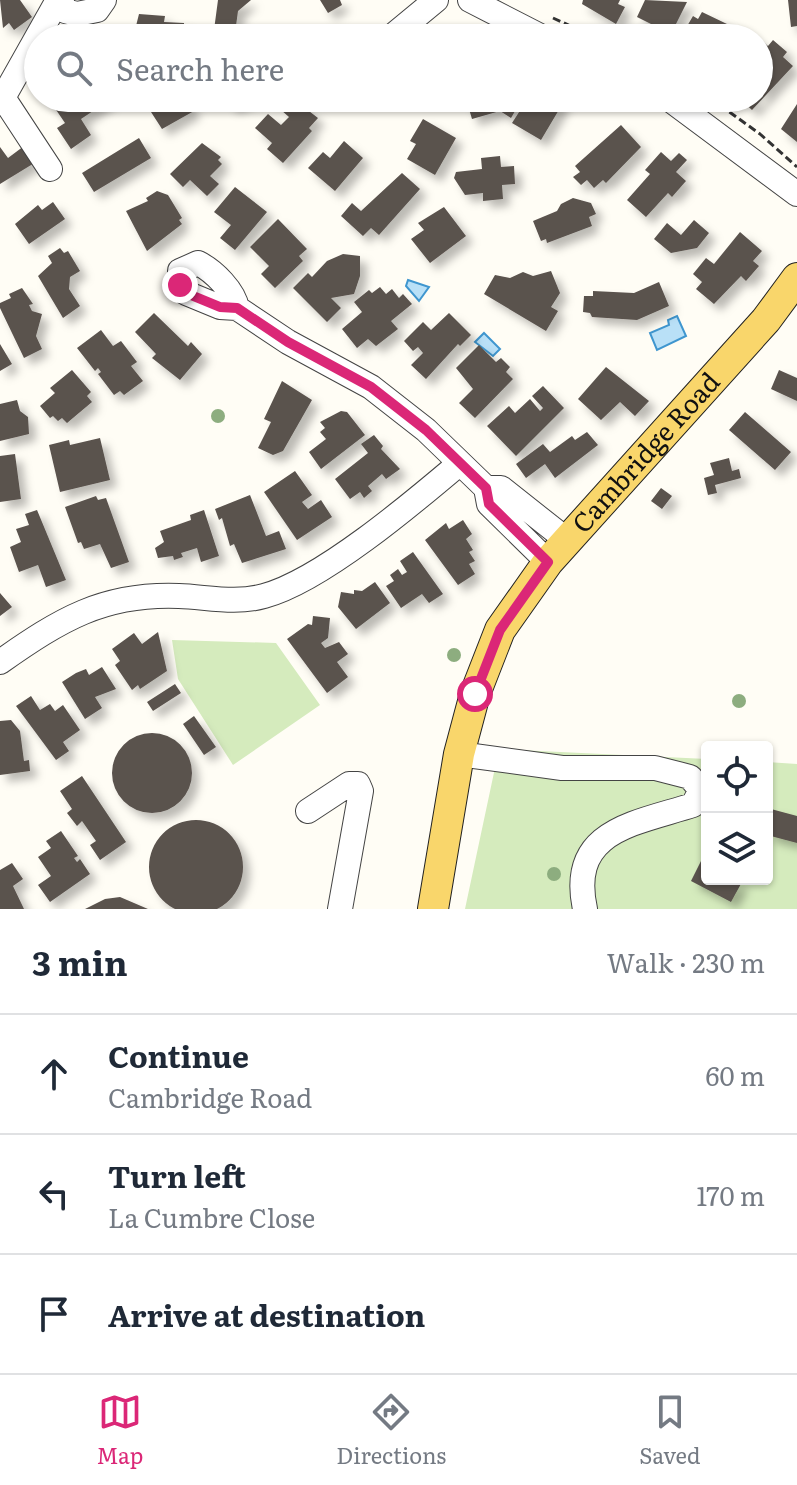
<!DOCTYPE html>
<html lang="en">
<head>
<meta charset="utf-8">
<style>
	:root { --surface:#fff; --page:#f2f2f3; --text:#1f2937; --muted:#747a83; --line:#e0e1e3; --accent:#db2777 }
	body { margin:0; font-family:Literata,serif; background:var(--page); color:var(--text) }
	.controls { position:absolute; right:24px; bottom:24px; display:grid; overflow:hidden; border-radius:8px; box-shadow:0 2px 6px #0004 }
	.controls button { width:72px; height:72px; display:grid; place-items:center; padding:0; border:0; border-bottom:2px solid var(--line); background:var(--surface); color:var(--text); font:40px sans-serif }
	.stop { position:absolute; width:24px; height:24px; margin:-18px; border:6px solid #db2777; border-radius:50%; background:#fff }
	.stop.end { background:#db2777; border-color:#fff; box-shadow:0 2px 8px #0008 }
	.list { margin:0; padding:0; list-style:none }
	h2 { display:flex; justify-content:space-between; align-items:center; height:104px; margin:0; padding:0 32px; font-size:34px }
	h2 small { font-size:26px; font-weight:400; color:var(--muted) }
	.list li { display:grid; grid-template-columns:52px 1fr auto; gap:24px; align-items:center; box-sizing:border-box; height:120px; padding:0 32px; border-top:2px solid var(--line) }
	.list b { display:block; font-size:30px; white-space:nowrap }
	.list p { margin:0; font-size:26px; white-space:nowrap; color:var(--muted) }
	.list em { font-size:26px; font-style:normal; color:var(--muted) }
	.icon { flex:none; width:44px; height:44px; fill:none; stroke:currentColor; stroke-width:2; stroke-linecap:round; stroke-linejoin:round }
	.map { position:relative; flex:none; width:797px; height:909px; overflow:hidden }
	.search { position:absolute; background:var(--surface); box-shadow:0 2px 6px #0004; left:24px; right:24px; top:24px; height:88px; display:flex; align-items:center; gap:20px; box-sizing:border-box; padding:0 28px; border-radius:44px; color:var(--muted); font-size:30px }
	.sheet { height:464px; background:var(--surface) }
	nav { display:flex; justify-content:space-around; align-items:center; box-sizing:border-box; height:112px; border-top:2px solid var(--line); background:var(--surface); font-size:22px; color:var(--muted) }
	nav a { display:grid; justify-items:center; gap:4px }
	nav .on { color:var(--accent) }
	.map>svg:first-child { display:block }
	.green { fill:#d5ebbd }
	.water { fill:#b9e0f7; stroke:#3f96cf; stroke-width:2 }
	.building { fill:#5a524d; filter:url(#shadow) }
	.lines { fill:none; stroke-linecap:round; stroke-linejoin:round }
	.minor-casing { stroke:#444; stroke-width:26 }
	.major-casing { stroke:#222; stroke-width:32 }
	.path { stroke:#333; stroke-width:3; stroke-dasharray:8 4; stroke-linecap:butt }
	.minor { stroke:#fff; stroke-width:24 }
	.major { stroke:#f9d66b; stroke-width:30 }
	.tree { fill:#8dad7f }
	.route { stroke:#db2777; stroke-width:10 }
	.labels { text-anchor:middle; stroke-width:8; stroke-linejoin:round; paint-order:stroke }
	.street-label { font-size:26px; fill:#111; stroke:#fff }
</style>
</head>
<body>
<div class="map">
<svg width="797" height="909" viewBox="0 0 797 909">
	<defs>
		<filter id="shadow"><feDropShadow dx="7" dy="7" stdDeviation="4" flood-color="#0004"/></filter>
	</defs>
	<rect width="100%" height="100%" fill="#fffdf5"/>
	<path class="green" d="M172,640L276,643L320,705L233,765L178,679Z
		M499,749L707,759V879H767V762L797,764V909H465Z"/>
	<path class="water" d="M408,280L429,287L419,301L406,286Z
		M677,316L686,336L657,350L650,333L669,325L668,320Z
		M484,333L500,349L493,356L475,342Z"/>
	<path class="building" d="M0,0H20L32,17L14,30L9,23L3,28Z
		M218,0H251L238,11L235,33L214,30Z
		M320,0H340L342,5L328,13Z
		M583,0H620L618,4L625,7L616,24L582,4Z
		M645,0L687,2L669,38H646L653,25L637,17Z
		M788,0H797V26L791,27Z
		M702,12L727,24L722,30L735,38H680L693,16L698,19Z
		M139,14L165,16L164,22L184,23V31L195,32L194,38H133Z
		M761,40L768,46L773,40L787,52L783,57L793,66L752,110L739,98H759Z
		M48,98H106L108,101L81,119L91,135L71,149L57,128L65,123Z
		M171,98H185L194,111L162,129L151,112Z
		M228,98H253L231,107Z
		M292,98L318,118L309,128L312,131L283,163L267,149L272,143L255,128L268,114L281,125L289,117L281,110Z
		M470,98H518L521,101L511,118L500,111L472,119L466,99Z
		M535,98H554L563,103L541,140L512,123L521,109L526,112Z
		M797,104V142L781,129Z
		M423,119L456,138L435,175L407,159L416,144L410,141Z
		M621,125L641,147L606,183L603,180L594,188L587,180L581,185L573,177L580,172L575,166Z
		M139,138L151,158L94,192L82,173Z
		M344,141L363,158L335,191L308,168L323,152L330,158Z
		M202,143L221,157L218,160L222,164L210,176L219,184L207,196L190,180L183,187L170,174Z
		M24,146L36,162L0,184V147L8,158Z
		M661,152L671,161L679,153L687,160L676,172L686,181L672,197L668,193L646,217L627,200L650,174L645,170Z
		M500,156L501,167L514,166L515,184L502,185L503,199L483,201V193L465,195L454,178L456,172L482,169L481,158Z
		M402,173L420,189L379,235L371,228L363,236L341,216L352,203L361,211Z
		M235,187L267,212L235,250L220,238L231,225L214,212Z
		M157,191L168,195L182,218L179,220L182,224L147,251L126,211L148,201L146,198Z
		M573,198L591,203L596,214L589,217L592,226L547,243L546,239L541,241L533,221L557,211L561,204Z
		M53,202L65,219L29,244L15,224L38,205L42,210Z
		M444,207L466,236L430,263L411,239L424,230L418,223Z
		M278,219L307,249L299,256L303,261L275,288L261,274L269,266L250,247Z
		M694,220L709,233L697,248L671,253L654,239L667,223L681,235Z
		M740,232L762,251L753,261L759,266L746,281L741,276L714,304L696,289L702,282L693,274L706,258L714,264Z
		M60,248L64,253L68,251L80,271L70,277L69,289L80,306L63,318L38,276L52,263L48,256Z
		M343,254L360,256V276L354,294L331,298L341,308L327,322L293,288L308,273L312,277L327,261Z
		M551,271L560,293L551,307L558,311L546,331L484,294L495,275L510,278L523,272L533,276Z
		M659,282L669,306L637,320L592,317L590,313L583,312L584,296H593V291L634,293Z
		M380,287L386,294L392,289L399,298L403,294L412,304L391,321L398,329L376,346L368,339L357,348L342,329L362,312L354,302L369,290L372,293Z
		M22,288L33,304L29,305L32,311L42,314L36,336L42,349L24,358L0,308V303L11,298L9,294Z
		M154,313L188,346L191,342L202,354L180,380L152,358L156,354L135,332Z
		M449,313L471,335L460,346L458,344L426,379L411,365L423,353L418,347L413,351L404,341L423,322L431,330Z
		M101,330L113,346L121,341L137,362L131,366L143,381L124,395L120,391L114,395L98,374L101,372L98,368L95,371L77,348Z
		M0,344L12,364L0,371Z
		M479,345L496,362L501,358L510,367L506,372L513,379L475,418L459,403L473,389L456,368Z
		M606,367L649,401L635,416L620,402L601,420L578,399Z
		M72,370L91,392L87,396L92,402L67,423L62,418L58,421L53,416L50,418L40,406L55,393L50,388Z
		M779,370L797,378V401L771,389Z
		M282,381L312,400L283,451L273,455L258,448L271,422L264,419Z
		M543,386L564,408L516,456L487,426L509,406L515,413L530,399L540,411L543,408L532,396Z
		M17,400L20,411L28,417L29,434L0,441V404Z
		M341,411L347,412L365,435L321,469L309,452L326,439L320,432L325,428L320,422Z
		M745,412L791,452L775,470L729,430Z
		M587,432L598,445L555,478L545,464L526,478L516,464L543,444L550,452L572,436L575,440Z
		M374,435L383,446L381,449L400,469L386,479L382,474L368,486L372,491L364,498L360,492L350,499L335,479L368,453L361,444Z
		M100,438L110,480L60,492L49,445L69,440L70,445Z
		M15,454L21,499L0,502V456Z
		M729,458L732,471L739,469L741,478L715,485L717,493L708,495L704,478L714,475L710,463Z
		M295,471L312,495L302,502L308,509L321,500L332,517L297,540L264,492Z
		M661,488L672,496L662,509L651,501Z
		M250,495L266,536L279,531L286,549L242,563L234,544L230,546L222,518L219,520L215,509Z
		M96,496L98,500L106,498L129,562L111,568L100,544L84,549L81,542L78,543L65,507Z
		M37,510L66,580L46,587L38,565L19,572L10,547L21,542L16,529L29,525L25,514Z
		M204,510L219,556L201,562L197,548L181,553L183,557L174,560L173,556L158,558L155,548L164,542L160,531L191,520L190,515Z
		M463,520L472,534L466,539L473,550L469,552L475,561L469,564L475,574L458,585L425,540L446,523L449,529Z
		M413,552L443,594L429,603L422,594L401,608L386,586L394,581L390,575L398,569L402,575L407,572L400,561Z
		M375,582L390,603L356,629L338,607L341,592L354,594V590L362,591Z
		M0,593L12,607L0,616Z
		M313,616L330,618L328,638L321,643L325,648L339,642L348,654L337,662L348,677L327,693L287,639L308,624L312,625Z
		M158,632L167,671L140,689L138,685L132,690L115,665L120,661L112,649L134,633L142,644Z
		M102,667L116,689L95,697L102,708L85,719L62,682L76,673L86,669L89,675Z
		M175,684L181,693L153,711L147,702Z
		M31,696L40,710L50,704L55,711L63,705L80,730L63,742L69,751L56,760L16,706Z
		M194,716L216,747L204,755L183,724Z
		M11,720L20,731L24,761L29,760L30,771L0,775V721Z
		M112 773a40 40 0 1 1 80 0a40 40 0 1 1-80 0Z
		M82,776L126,842L100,860L90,845L96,841L82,821L77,826L67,813L72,809L60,791Z
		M771,809L797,816V843L767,835Z
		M149 867a47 47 0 1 1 94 0a47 47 0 1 1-94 0Z
		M61,831L78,856L74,858L77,862L80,859L90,874L50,902L38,885L51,876L38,857L51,848L46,841Z
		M701,861L707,864V879L742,882L731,902L691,881Z
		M12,863L23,879L13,886L24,909H0V870Z
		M120,897L148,909H85L105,899Z"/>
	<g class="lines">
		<g class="minor-casing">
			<path id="minor" d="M61,0L65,11L77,14L97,10L104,0
				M470,0L544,38
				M390,38L436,0
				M668,98L797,194
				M4,99L50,169
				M0,103L58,0
				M237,308C234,291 214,271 198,263L180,271V285L186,293L220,307L237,308L288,342L371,387L426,430L486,488L489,504L548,562
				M486,488H501L568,541
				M0,662C60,620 103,593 179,596C207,597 236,604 264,596C321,581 414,502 460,463
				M459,754L562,768H655L690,777L701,790L693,805C634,824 568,830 585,909
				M308,811L349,784H358L361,791L340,909"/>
		</g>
		<g class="major-casing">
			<g id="major">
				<path id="s1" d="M433,909L459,754L475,694L500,630L548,562L766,320L797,278"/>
			</g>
		</g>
		<path class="path" d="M553,18L597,38
			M710,98L760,134L797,167"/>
		<use href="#minor" class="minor"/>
		<use href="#major" class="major"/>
	</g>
	<g class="tree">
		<circle cx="218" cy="416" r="7"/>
		<circle cx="454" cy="655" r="7"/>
		<circle cx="739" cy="701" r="7"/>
		<circle cx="554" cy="874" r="7"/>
	</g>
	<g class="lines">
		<path class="route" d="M180,285L186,293L220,307L237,308L288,342L371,387L426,430L486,488L489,504L548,562L500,630L475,694"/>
	</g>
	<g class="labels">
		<g class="street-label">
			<text dy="9" stroke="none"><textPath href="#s1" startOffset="518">Cambridge Road</textPath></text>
		</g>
	</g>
</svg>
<div class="controls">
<button><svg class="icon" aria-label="locate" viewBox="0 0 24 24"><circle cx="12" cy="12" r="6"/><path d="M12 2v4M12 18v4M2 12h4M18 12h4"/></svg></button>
<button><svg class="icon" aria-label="layers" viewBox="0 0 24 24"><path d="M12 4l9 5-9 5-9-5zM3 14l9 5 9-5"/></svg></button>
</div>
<div class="stop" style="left:475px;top:694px"></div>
<div class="stop end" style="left:180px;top:285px"></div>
<div class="search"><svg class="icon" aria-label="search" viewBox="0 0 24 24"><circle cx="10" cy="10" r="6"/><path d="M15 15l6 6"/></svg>Search here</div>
</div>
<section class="sheet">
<h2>3 min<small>Walk · 230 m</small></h2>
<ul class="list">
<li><svg class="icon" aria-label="ahead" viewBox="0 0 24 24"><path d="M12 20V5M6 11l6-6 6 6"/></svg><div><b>Continue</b><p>Cambridge Road</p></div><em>60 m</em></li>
<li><svg class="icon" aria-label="left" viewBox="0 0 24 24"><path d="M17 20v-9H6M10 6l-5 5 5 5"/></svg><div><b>Turn left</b><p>La Cumbre Close</p></div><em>170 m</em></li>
<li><svg class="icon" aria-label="arrive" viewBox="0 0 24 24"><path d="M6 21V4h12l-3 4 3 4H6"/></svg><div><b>Arrive at destination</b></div></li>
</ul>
</section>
<nav>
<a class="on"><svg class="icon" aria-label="map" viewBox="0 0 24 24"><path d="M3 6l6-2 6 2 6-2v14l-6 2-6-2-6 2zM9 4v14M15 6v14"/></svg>Map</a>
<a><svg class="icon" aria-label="directions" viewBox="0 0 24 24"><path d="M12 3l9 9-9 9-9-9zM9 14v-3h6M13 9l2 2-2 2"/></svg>Directions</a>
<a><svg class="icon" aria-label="saved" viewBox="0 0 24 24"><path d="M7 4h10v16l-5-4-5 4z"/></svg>Saved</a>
</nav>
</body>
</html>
